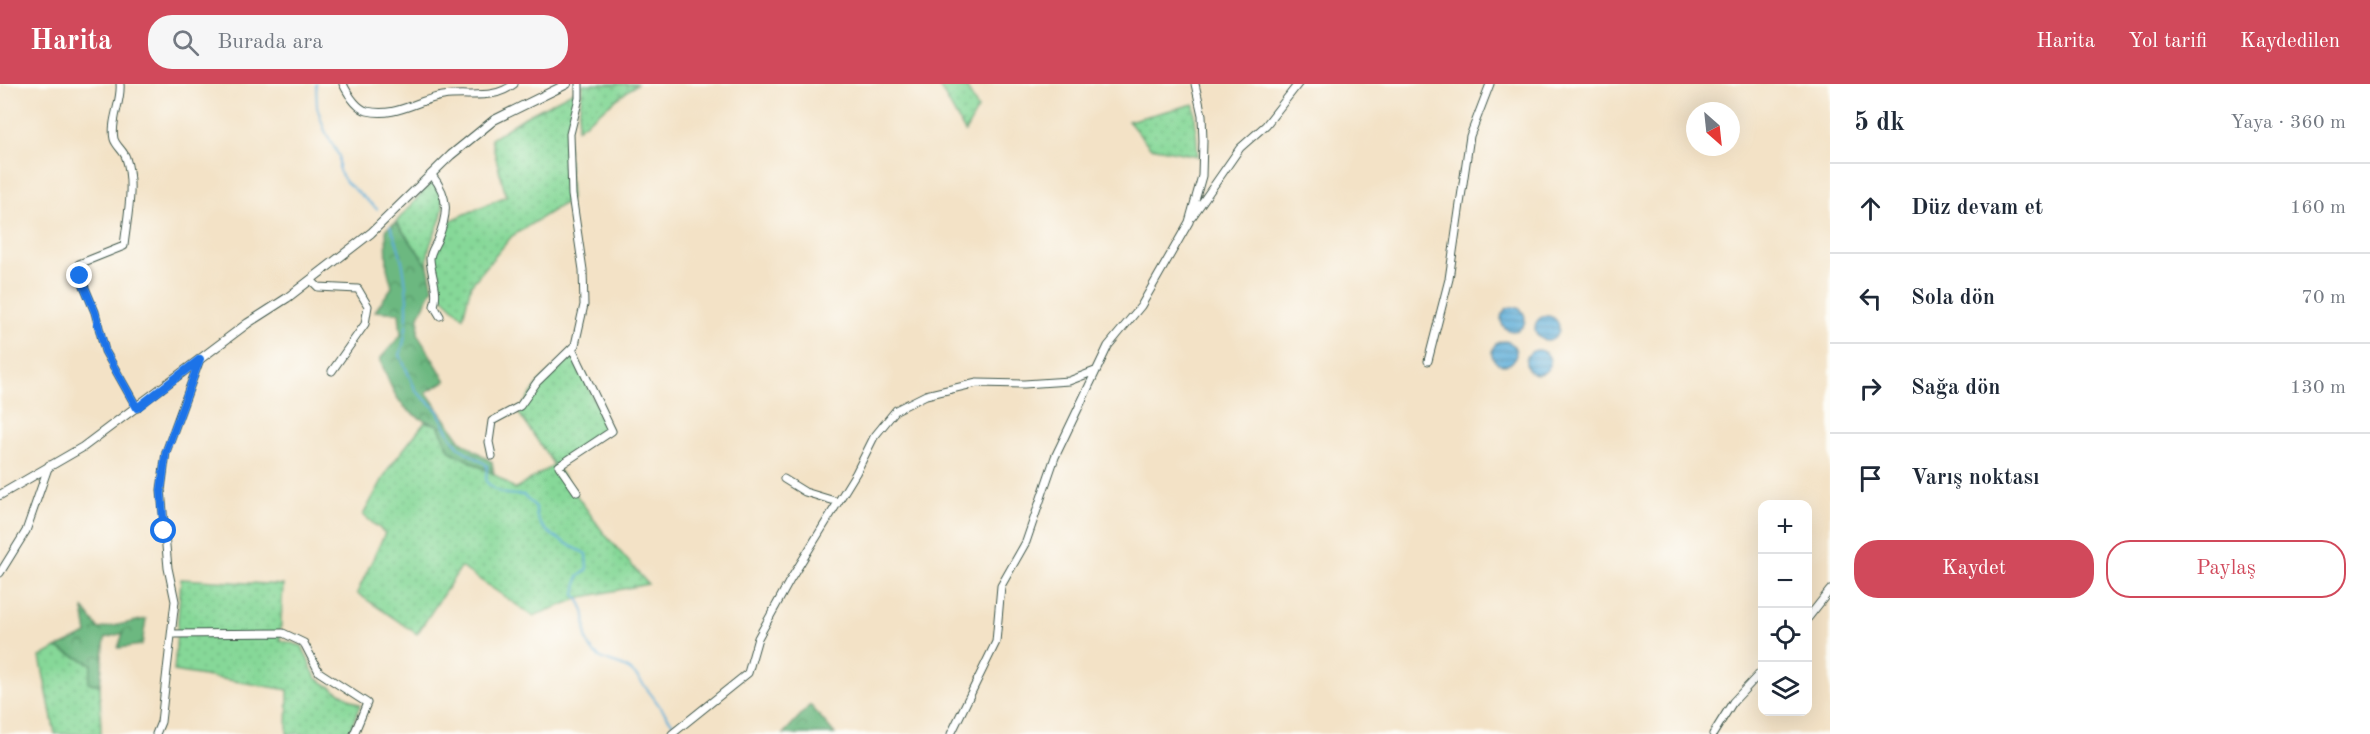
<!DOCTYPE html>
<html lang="tr">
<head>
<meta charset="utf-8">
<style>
	:root { --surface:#fff; --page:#f6f6f7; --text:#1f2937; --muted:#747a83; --line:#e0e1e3; --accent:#d1495b }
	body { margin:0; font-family:"Old Standard TT",serif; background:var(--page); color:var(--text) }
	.controls { position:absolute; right:18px; bottom:18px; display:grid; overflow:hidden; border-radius:12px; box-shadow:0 6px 24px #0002 }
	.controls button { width:54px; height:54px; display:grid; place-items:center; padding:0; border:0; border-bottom:2px solid var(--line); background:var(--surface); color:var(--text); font:30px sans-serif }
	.compass { position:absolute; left:1686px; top:18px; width:54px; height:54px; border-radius:50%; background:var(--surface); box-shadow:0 6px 24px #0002; rotate:153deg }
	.stop { position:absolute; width:18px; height:18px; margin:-14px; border:4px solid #1a73e8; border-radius:50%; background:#fff }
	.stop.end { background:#1a73e8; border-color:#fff; box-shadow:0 2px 6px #0008 }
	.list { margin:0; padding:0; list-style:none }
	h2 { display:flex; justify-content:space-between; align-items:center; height:78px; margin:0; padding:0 24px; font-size:26px }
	h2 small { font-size:20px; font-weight:400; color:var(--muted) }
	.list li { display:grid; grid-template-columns:39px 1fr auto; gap:18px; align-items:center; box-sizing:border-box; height:90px; padding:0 24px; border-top:2px solid var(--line) }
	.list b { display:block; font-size:22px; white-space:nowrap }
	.list em { font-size:20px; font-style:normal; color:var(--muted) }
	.actions { display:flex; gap:12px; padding:18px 24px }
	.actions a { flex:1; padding:14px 0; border:2px solid var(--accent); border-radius:24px; text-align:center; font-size:21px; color:var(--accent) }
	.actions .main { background:var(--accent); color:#fff }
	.icon { flex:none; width:33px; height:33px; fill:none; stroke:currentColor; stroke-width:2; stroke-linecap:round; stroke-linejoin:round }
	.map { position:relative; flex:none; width:1830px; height:650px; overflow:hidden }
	header { display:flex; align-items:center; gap:36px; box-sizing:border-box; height:84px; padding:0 30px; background:var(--accent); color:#fff }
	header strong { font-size:28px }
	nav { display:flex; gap:33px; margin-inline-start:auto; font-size:21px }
	.search { width:420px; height:54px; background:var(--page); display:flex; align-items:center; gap:15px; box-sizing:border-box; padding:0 21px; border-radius:24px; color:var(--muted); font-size:22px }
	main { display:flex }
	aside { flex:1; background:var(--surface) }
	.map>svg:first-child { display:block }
	.grass { fill:url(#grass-dots); stroke:#528a66; stroke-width:1.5 }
	.forest { fill:url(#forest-crowns); stroke:#467a5a; stroke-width:1.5 }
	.water { fill:url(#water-rules); stroke:#3e7586; stroke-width:1.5 }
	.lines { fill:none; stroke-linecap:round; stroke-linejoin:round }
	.stream { stroke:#5dadd8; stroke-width:2 }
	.minor-casing { stroke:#3f564a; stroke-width:9 }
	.tertiary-casing { stroke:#3f564a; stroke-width:10 }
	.minor { stroke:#fff; stroke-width:7 }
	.tertiary { stroke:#fff; stroke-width:8 }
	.route { stroke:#1a73e8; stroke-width:8 }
</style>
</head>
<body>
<header>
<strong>Harita</strong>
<div class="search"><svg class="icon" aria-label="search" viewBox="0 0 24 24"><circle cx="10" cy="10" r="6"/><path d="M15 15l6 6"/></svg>Burada ara</div>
<nav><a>Harita</a><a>Yol tarifi</a><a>Kaydedilen</a></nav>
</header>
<main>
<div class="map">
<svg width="1830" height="650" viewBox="0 0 1830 650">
	<defs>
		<pattern id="grass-dots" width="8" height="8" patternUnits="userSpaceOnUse" patternTransform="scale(1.5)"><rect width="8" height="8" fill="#86d898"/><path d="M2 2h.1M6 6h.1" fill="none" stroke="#73ba84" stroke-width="1.8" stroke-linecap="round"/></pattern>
		<pattern id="forest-crowns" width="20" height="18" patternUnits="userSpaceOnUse" patternTransform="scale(1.5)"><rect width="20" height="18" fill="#6cb880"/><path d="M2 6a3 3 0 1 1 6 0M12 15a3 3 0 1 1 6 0" fill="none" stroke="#58976a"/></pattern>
		<pattern id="water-rules" width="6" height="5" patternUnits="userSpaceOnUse" patternTransform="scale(1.5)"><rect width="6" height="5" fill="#5dadd8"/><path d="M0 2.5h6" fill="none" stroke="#4c8eb0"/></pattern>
	</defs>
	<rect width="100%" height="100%" fill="#fdfcf7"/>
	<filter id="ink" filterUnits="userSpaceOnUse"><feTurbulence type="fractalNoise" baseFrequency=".0167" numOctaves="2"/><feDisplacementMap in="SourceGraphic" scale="12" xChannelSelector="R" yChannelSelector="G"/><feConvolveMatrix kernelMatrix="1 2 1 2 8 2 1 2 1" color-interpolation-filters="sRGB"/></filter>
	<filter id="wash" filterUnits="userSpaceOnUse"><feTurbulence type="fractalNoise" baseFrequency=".008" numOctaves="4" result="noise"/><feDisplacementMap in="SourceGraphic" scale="24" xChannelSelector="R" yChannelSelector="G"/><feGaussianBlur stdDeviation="1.35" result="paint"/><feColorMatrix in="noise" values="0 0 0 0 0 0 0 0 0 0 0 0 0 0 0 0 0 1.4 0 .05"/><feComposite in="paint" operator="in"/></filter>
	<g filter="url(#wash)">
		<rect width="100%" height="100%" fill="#f3e2c6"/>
		<path class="grass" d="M583,0H637L577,45Z
			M938,0H965L978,25L965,48Z
			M576,6V15L567,51L571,115L512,152L471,201L463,233L438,209L432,174L439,162L447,138L506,112L491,55L525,33Z
			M1194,20L1198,72L1150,63L1128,37Z
			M432,97C461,129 423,150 428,182L396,138Z
			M571,268L609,346L555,381L603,448L648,500L583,513L533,532L461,483L417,550L357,509L385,449L363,431L389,384L425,338L438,341L450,367L494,390L515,405L554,381L518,328L538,300Z
			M181,495L283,501L280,556L302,562L316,594L360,621L349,650H287L288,606L174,587Z
			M56,564L92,580L89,598L100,601L101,650H55L40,573Z"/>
		<path class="forest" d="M396,138L428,182L433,204L419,232L418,251L446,297L426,308L461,357L492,378L494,390L450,367L438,341C400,331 393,309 380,275L401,251L399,229L375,227L392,203L387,184L386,145Z
			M83,524L99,545L146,535L142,561L118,564L123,549L105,554L100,601L88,599L92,580L56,564L87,550Z
			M810,621L835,650H783Z"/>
		<path class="water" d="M1501 235a12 12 0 1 1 24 0a12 12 0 1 1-24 0Z
			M1535 244a12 12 0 1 1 24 0a12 12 0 1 1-24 0Z
			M1492 269a12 12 0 1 1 24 0a12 12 0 1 1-24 0Z
			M1526 278a12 12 0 1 1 24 0a12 12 0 1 1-24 0Z"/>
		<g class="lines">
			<path class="stream" d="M316,0L317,23L325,47L339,72V87L346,98L377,125
				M390,142C407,176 413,235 400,271L416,307L437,326L451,353L461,365L487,381L486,397C496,410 507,411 523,411L536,423C533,448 568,459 586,470L587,486L578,493L575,511C594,534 579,545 590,563C599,579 617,577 630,586C644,597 661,626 674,641
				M681,649L682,650"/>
		</g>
	</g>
	<g filter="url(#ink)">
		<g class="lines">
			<g class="minor-casing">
				<path id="minor" d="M120,0C122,17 110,37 114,55C116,62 124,67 126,74C135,101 127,134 124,162L79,180L80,192L95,228L105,267L137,324
					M343,0C348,10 356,24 367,27C396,34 416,16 443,12C467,8 493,17 514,0
					M432,91C450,114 448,131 437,157C434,163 430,169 430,175C431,191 439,206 434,222L440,232
					M1192,133L1240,64L1266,41L1298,0
					M311,196L318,203L358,205L368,222L365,240L332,287
					M572,264L612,347L559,382L577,408
					M1428,277L1449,195L1470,52L1490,0
					M492,372L489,358L492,337L520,322L537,298L575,261L584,221L583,186L572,111L570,50L579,14V0
					M784,395L805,408L838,418
					M0,489L26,447L49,381
					M1808,534L1830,506
					M173,550L283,549L304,559L319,588L367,619L354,650
					M156,650L161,638L175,517L168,484L161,406L166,368L200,275
					M672,650L748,589L758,554L789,498L856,389L874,353L896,326L926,311L977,299L1024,300L1069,297L1095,287
					M951,650L996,558L1001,502L1026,458L1055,373L1108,262L1141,222L1189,138L1202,92L1203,57L1202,31L1195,0
					M1713,650L1733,618L1762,587"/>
			</g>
			<g class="tertiary-casing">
				<path id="tertiary" d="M0,411L83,363L248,239L287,214L371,149L451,71L494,36L567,0"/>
			</g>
			<use href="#minor" class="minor"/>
			<use href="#tertiary" class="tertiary"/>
		</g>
	</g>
	<g class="lines" filter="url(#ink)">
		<path class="route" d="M80,192L95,228L105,267L137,324L200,275L166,368L161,406L164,447"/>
	</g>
</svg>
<div class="controls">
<button>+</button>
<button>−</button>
<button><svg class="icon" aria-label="locate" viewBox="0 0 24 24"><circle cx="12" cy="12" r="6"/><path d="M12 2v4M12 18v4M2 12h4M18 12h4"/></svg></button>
<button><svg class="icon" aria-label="layers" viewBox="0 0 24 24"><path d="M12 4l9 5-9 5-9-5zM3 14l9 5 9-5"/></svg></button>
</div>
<svg class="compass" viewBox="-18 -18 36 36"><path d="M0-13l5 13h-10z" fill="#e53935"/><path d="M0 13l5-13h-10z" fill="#747a83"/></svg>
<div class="stop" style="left:164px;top:447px"></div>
<div class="stop end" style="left:80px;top:192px"></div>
</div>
<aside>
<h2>5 dk<small>Yaya · 360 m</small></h2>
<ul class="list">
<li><svg class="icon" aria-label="ahead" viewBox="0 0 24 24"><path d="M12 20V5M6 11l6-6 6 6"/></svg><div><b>Düz devam et</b></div><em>160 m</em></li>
<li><svg class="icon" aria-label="left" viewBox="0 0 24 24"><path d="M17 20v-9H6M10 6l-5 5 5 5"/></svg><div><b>Sola dön</b></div><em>70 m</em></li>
<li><svg class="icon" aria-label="right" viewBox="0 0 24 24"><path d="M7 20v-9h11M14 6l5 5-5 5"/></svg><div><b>Sağa dön</b></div><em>130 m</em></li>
<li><svg class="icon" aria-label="arrive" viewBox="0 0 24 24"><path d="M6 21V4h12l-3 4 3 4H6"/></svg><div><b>Varış noktası</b></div></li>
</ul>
<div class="actions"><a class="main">Kaydet</a><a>Paylaş</a></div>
</aside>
</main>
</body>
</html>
